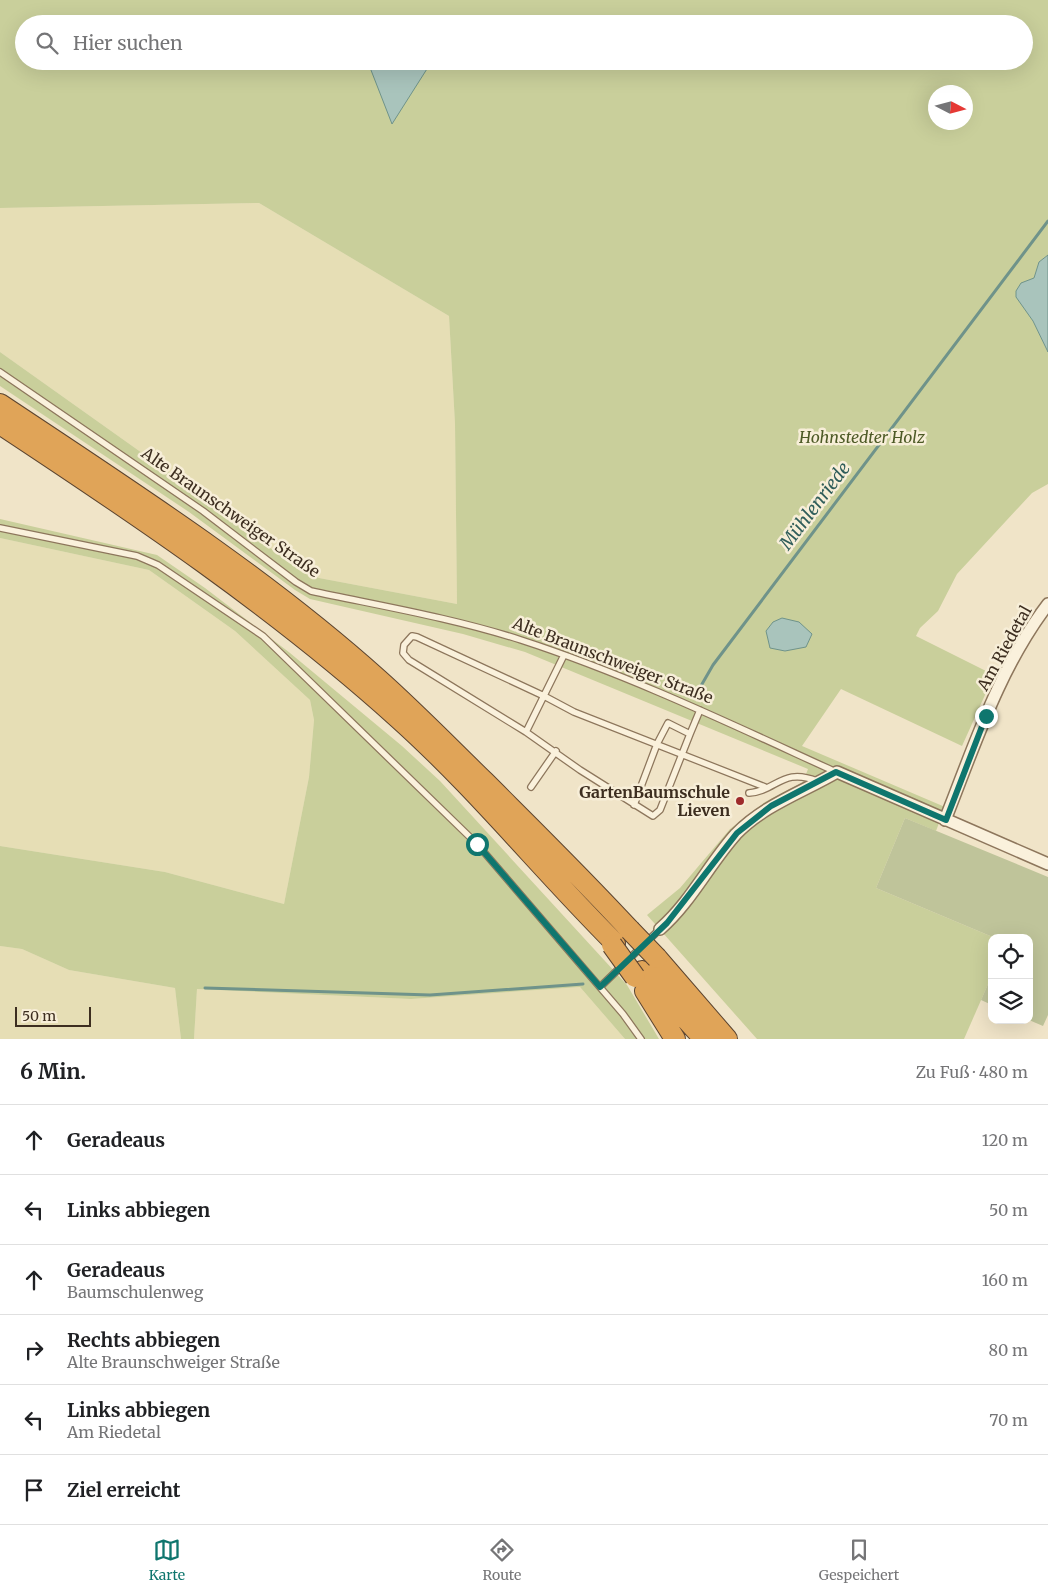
<!DOCTYPE html>
<html lang="de">
<head>
<meta charset="utf-8">
<style>
	:root { --surface:#fff; --page:#f2f2f2; --text:#202124; --muted:#757577; --line:#e0e0e0; --accent:#0f766e }
	body { margin:0; font-family:Merriweather,serif; background:var(--page); color:var(--text) }
	.controls { position:absolute; right:15px; bottom:15px; display:grid; overflow:hidden; border-radius:10px; box-shadow:0 5px 20px #0002 }
	.controls button { width:45px; height:45px; display:grid; place-items:center; padding:0; border:0; border-bottom:1px solid var(--line); background:var(--surface); color:var(--text); font:25px sans-serif }
	.compass { position:absolute; left:928px; top:85px; width:45px; height:45px; border-radius:50%; background:var(--surface); box-shadow:0 5px 20px #0002; rotate:96deg }
	.scale { position:absolute; left:15px; bottom:12px; width:76px; box-sizing:border-box; padding-left:5px; border:2px solid #3d2e20; border-top:0; font-size:14px; line-height:18px; white-space:nowrap; color:#3d2e20; -webkit-text-stroke:4px #f7eed8; paint-order:stroke }
	.stop { position:absolute; width:15px; height:15px; margin:-11px; border:4px solid #0f766e; border-radius:50%; background:#fff }
	.stop.end { background:#0f766e; border-color:#fff; box-shadow:0 1px 5px #0008 }
	.list { margin:0; padding:0; list-style:none }
	h2 { display:flex; justify-content:space-between; align-items:center; height:65px; margin:0; padding:0 20px; font-size:21px }
	h2 small { font-size:16px; font-weight:400; color:var(--muted) }
	.list li { display:grid; grid-template-columns:32px 1fr auto; gap:15px; align-items:center; box-sizing:border-box; height:70px; padding:0 20px; border-top:1px solid var(--line) }
	.list b { display:block; font-size:19px; white-space:nowrap }
	.list p { margin:0; font-size:16px; white-space:nowrap; color:var(--muted) }
	.list em { font-size:16px; font-style:normal; color:var(--muted) }
	.icon { flex:none; width:28px; height:28px; fill:none; stroke:currentColor; stroke-width:2; stroke-linecap:round; stroke-linejoin:round }
	.map { position:relative; flex:none; width:1048px; height:1039px; overflow:hidden }
	.search { position:absolute; background:var(--surface); box-shadow:0 5px 20px #0002; left:15px; right:15px; top:15px; height:55px; display:flex; align-items:center; gap:12px; box-sizing:border-box; padding:0 18px; border-radius:28px; color:var(--muted); font-size:19px }
	.sheet { height:485px; background:var(--surface) }
	nav { display:flex; justify-content:space-around; align-items:center; box-sizing:border-box; height:70px; border-top:1px solid var(--line); background:var(--surface); font-size:14px; color:var(--muted) }
	nav a { display:grid; justify-items:center; gap:2px }
	nav .on { color:var(--accent) }
	.map>svg:first-child { display:block }
	.farmland { fill:#e6deb5 }
	.green { fill:#c9cf9b; fill-rule:evenodd }
	.cemetery { fill:#bfc49a }
	.water { fill:#a9c4bc; stroke:#6f938a }
	.lines { fill:none; stroke-linecap:round; stroke-linejoin:round }
	.stream { stroke:#6f938a; stroke-width:3 }
	.service-casing { stroke:#8d765c; stroke-width:8 }
	.minor-casing { stroke:#8d765c; stroke-width:14 }
	.motorway-casing { stroke:#5b4430; stroke-width:22 }
	.service { stroke:#faf1dc; stroke-width:5.5 }
	.minor { stroke:#faf1dc; stroke-width:11 }
	.motorway { stroke:#e0a458; stroke-width:20 }
	.motorway-bridge-casing { stroke:#5b4430; stroke-width:22; stroke-linecap:butt }
	.motorway-bridge { stroke:#e0a458; stroke-width:20 }
	.route { stroke:#0f766e; stroke-width:6 }
	.poi-dot { fill:#9e2a2b; stroke:#f7eed8; stroke-width:2 }
	.labels { text-anchor:middle; stroke-width:5; stroke-linejoin:round; paint-order:stroke }
	.park-label { font-size:16px; font-style:italic; fill:#4d5a26; stroke:#f7eed8 }
	.street-label { font-size:16px; fill:#3d2e20; stroke:#f7eed8 }
	.poi-label { font-size:16px; font-weight:bold; fill:#3d2e20; stroke:#f7eed8; text-anchor:end }
	.water-label { font-size:18px; font-style:italic; fill:#2f5d5a; stroke:#f7eed8 }
</style>
</head>
<body>
<div class="map">
<svg width="1048" height="1039" viewBox="0 0 1048 1039">
	<rect width="100%" height="100%" fill="#f0e4c8"/>
	<path class="farmland" d="M259,203L449,316L455,424L457,604L319,578L291,564L211,502L0,352V208Z
		M0,538L149,570L235,631L310,700L314,720L309,777L284,904L165,872L0,846Z
		M0,946L22,949L69,970L175,988L181,1039H0Z
		M580,987L625,1039H194L197,989L411,999Z"/>
	<path class="green" d="M0,0H1048V255L1039,262L1034,278L1026,283L1017,297L1033,321L1048,352V484L1032,493L957,574L938,611L920,628L916,636L994,675L962,746L841,689L802,746L945,807L936,831L905,818L876,888L995,938H992V975L964,1039H757L647,915L680,888L730,829L765,802L803,782L808,769L525,652L463,634L310,599L295,590L189,512L0,386V352L211,502L291,564L319,578L457,604L455,424L449,316L259,203L0,208ZM24,24H1024V61H24ZM936,92H966V122H936Z
		M0,519L157,555L205,588L290,653L402,746L440,781L627,985L659,1039H625L580,987L411,999L197,989L194,1039H181L175,988L69,970L22,949L0,946V846L165,872L284,904L309,777L314,720L310,700L235,631L149,570L0,538Z"/>
	<path class="cemetery" d="M905,818L1048,877V1015L1043,1026L1029,1020V938H995L876,888Z
		M992,975V1005L981,1000Z"/>
	<path class="water" d="M371,61H432L392,124L369,65Z
		M1048,255V352L1033,321L1016,297V291L1021,283L1034,278L1039,262Z
		M782,618L799,622L812,634L806,647L785,651L770,648L766,631L773,622Z"/>
	<g class="lines">
		<path class="stream" d="M698,691L713,665L1048,221
			M205,988L430,995L583,984"/>
		<g class="service-casing">
			<path id="service" d="M0,372L203,511L296,582L311,591C381,606 453,618 521,640C629,675 733,725 836,772
				M0,528L137,556L158,565L263,636L477,844L623,1014L641,1039
				M526,732L564,655
				M690,734L660,810L653,816L580,770L526,732L409,660L403,653L404,645L412,636L417,637L544,696L574,712L765,787
				M531,787L556,751
				M749,793C777,791 782,767 817,781
				M634,805L657,744L668,723L690,734L700,710
				M600,987L660,929"/>
		</g>
		<g class="minor-casing">
			<path id="minor" d="M945,820C974,747 999,668 1048,604
				M660,929C691,902 709,864 736,834C764,805 803,792 837,772L1048,864"/>
		</g>
		<g class="motorway-casing">
			<path id="motorway" d="M0,404C129,490 262,575 378,679C415,712 450,748 485,782C534,831 583,879 630,930
				M0,424C138,515 275,607 398,718C476,788 541,869 615,943
				M657,958L727,1039
				M642,971L704,1039
				M645,991L675,1039"/>
		</g>
		<use href="#service" class="service"/>
		<use href="#minor" class="minor"/>
		<use href="#motorway" class="motorway"/>
		<g class="motorway-bridge-casing">
			<path id="motorway-bridge" d="M630,930L657,958
				M612,945L635,977"/>
		</g>
		<use href="#motorway-bridge" class="motorway-bridge"/>
	</g>
	<g class="lines">
		<path class="route" d="M477,844L600,987L667,923L737,833L771,806L836,772L946,820L986,716"/>
	</g>
	<circle class="poi-dot" cx="740" cy="801" r="5"/>
	<g class="labels">
		<g class="park-label">
			<text x="862" y="443">Hohnstedter Holz</text>
		</g>
		<g class="street-label">
			<text transform="translate(231 512) rotate(35)" y="6">Alte Braunschweiger Straße</text>
			<text transform="translate(1004 648) rotate(-61)" y="6">Am Riedetal</text>
			<text transform="translate(613 660) rotate(21)" y="6">Alte Braunschweiger Straße</text>
		</g>
		<g class="poi-label">
			<text x="730" y="798">GartenBaumschule<tspan x="730" dy="18">Lieven</tspan></text>
		</g>
		<g class="water-label">
			<text transform="translate(815 506) rotate(-53)" y="6">Mühlenriede</text>
		</g>
	</g>
</svg>
<div class="controls">
<button><svg class="icon" aria-label="locate" viewBox="0 0 24 24"><circle cx="12" cy="12" r="6"/><path d="M12 2v4M12 18v4M2 12h4M18 12h4"/></svg></button>
<button><svg class="icon" aria-label="layers" viewBox="0 0 24 24"><path d="M12 4l9 5-9 5-9-5zM3 14l9 5 9-5"/></svg></button>
</div>
<svg class="compass" viewBox="-18 -18 36 36"><path d="M0-13l5 13h-10z" fill="#e53935"/><path d="M0 13l5-13h-10z" fill="#757577"/></svg>
<div class="scale">50 m</div>
<div class="stop" style="left:477px;top:844px"></div>
<div class="stop end" style="left:986px;top:716px"></div>
<div class="search"><svg class="icon" aria-label="search" viewBox="0 0 24 24"><circle cx="10" cy="10" r="6"/><path d="M15 15l6 6"/></svg>Hier suchen</div>
</div>
<section class="sheet">
<h2>6 Min.<small>Zu Fuß · 480 m</small></h2>
<ul class="list">
<li><svg class="icon" aria-label="ahead" viewBox="0 0 24 24"><path d="M12 20V5M6 11l6-6 6 6"/></svg><div><b>Geradeaus</b></div><em>120 m</em></li>
<li><svg class="icon" aria-label="left" viewBox="0 0 24 24"><path d="M17 20v-9H6M10 6l-5 5 5 5"/></svg><div><b>Links abbiegen</b></div><em>50 m</em></li>
<li><svg class="icon" aria-label="ahead" viewBox="0 0 24 24"><path d="M12 20V5M6 11l6-6 6 6"/></svg><div><b>Geradeaus</b><p>Baumschulenweg</p></div><em>160 m</em></li>
<li><svg class="icon" aria-label="right" viewBox="0 0 24 24"><path d="M7 20v-9h11M14 6l5 5-5 5"/></svg><div><b>Rechts abbiegen</b><p>Alte Braunschweiger Straße</p></div><em>80 m</em></li>
<li><svg class="icon" aria-label="left" viewBox="0 0 24 24"><path d="M17 20v-9H6M10 6l-5 5 5 5"/></svg><div><b>Links abbiegen</b><p>Am Riedetal</p></div><em>70 m</em></li>
<li><svg class="icon" aria-label="arrive" viewBox="0 0 24 24"><path d="M6 21V4h12l-3 4 3 4H6"/></svg><div><b>Ziel erreicht</b></div></li>
</ul>
</section>
<nav>
<a class="on"><svg class="icon" aria-label="map" viewBox="0 0 24 24"><path d="M3 6l6-2 6 2 6-2v14l-6 2-6-2-6 2zM9 4v14M15 6v14"/></svg>Karte</a>
<a><svg class="icon" aria-label="directions" viewBox="0 0 24 24"><path d="M12 3l9 9-9 9-9-9zM9 14v-3h6M13 9l2 2-2 2"/></svg>Route</a>
<a><svg class="icon" aria-label="saved" viewBox="0 0 24 24"><path d="M7 4h10v16l-5-4-5 4z"/></svg>Gespeichert</a>
</nav>
</body>
</html>
